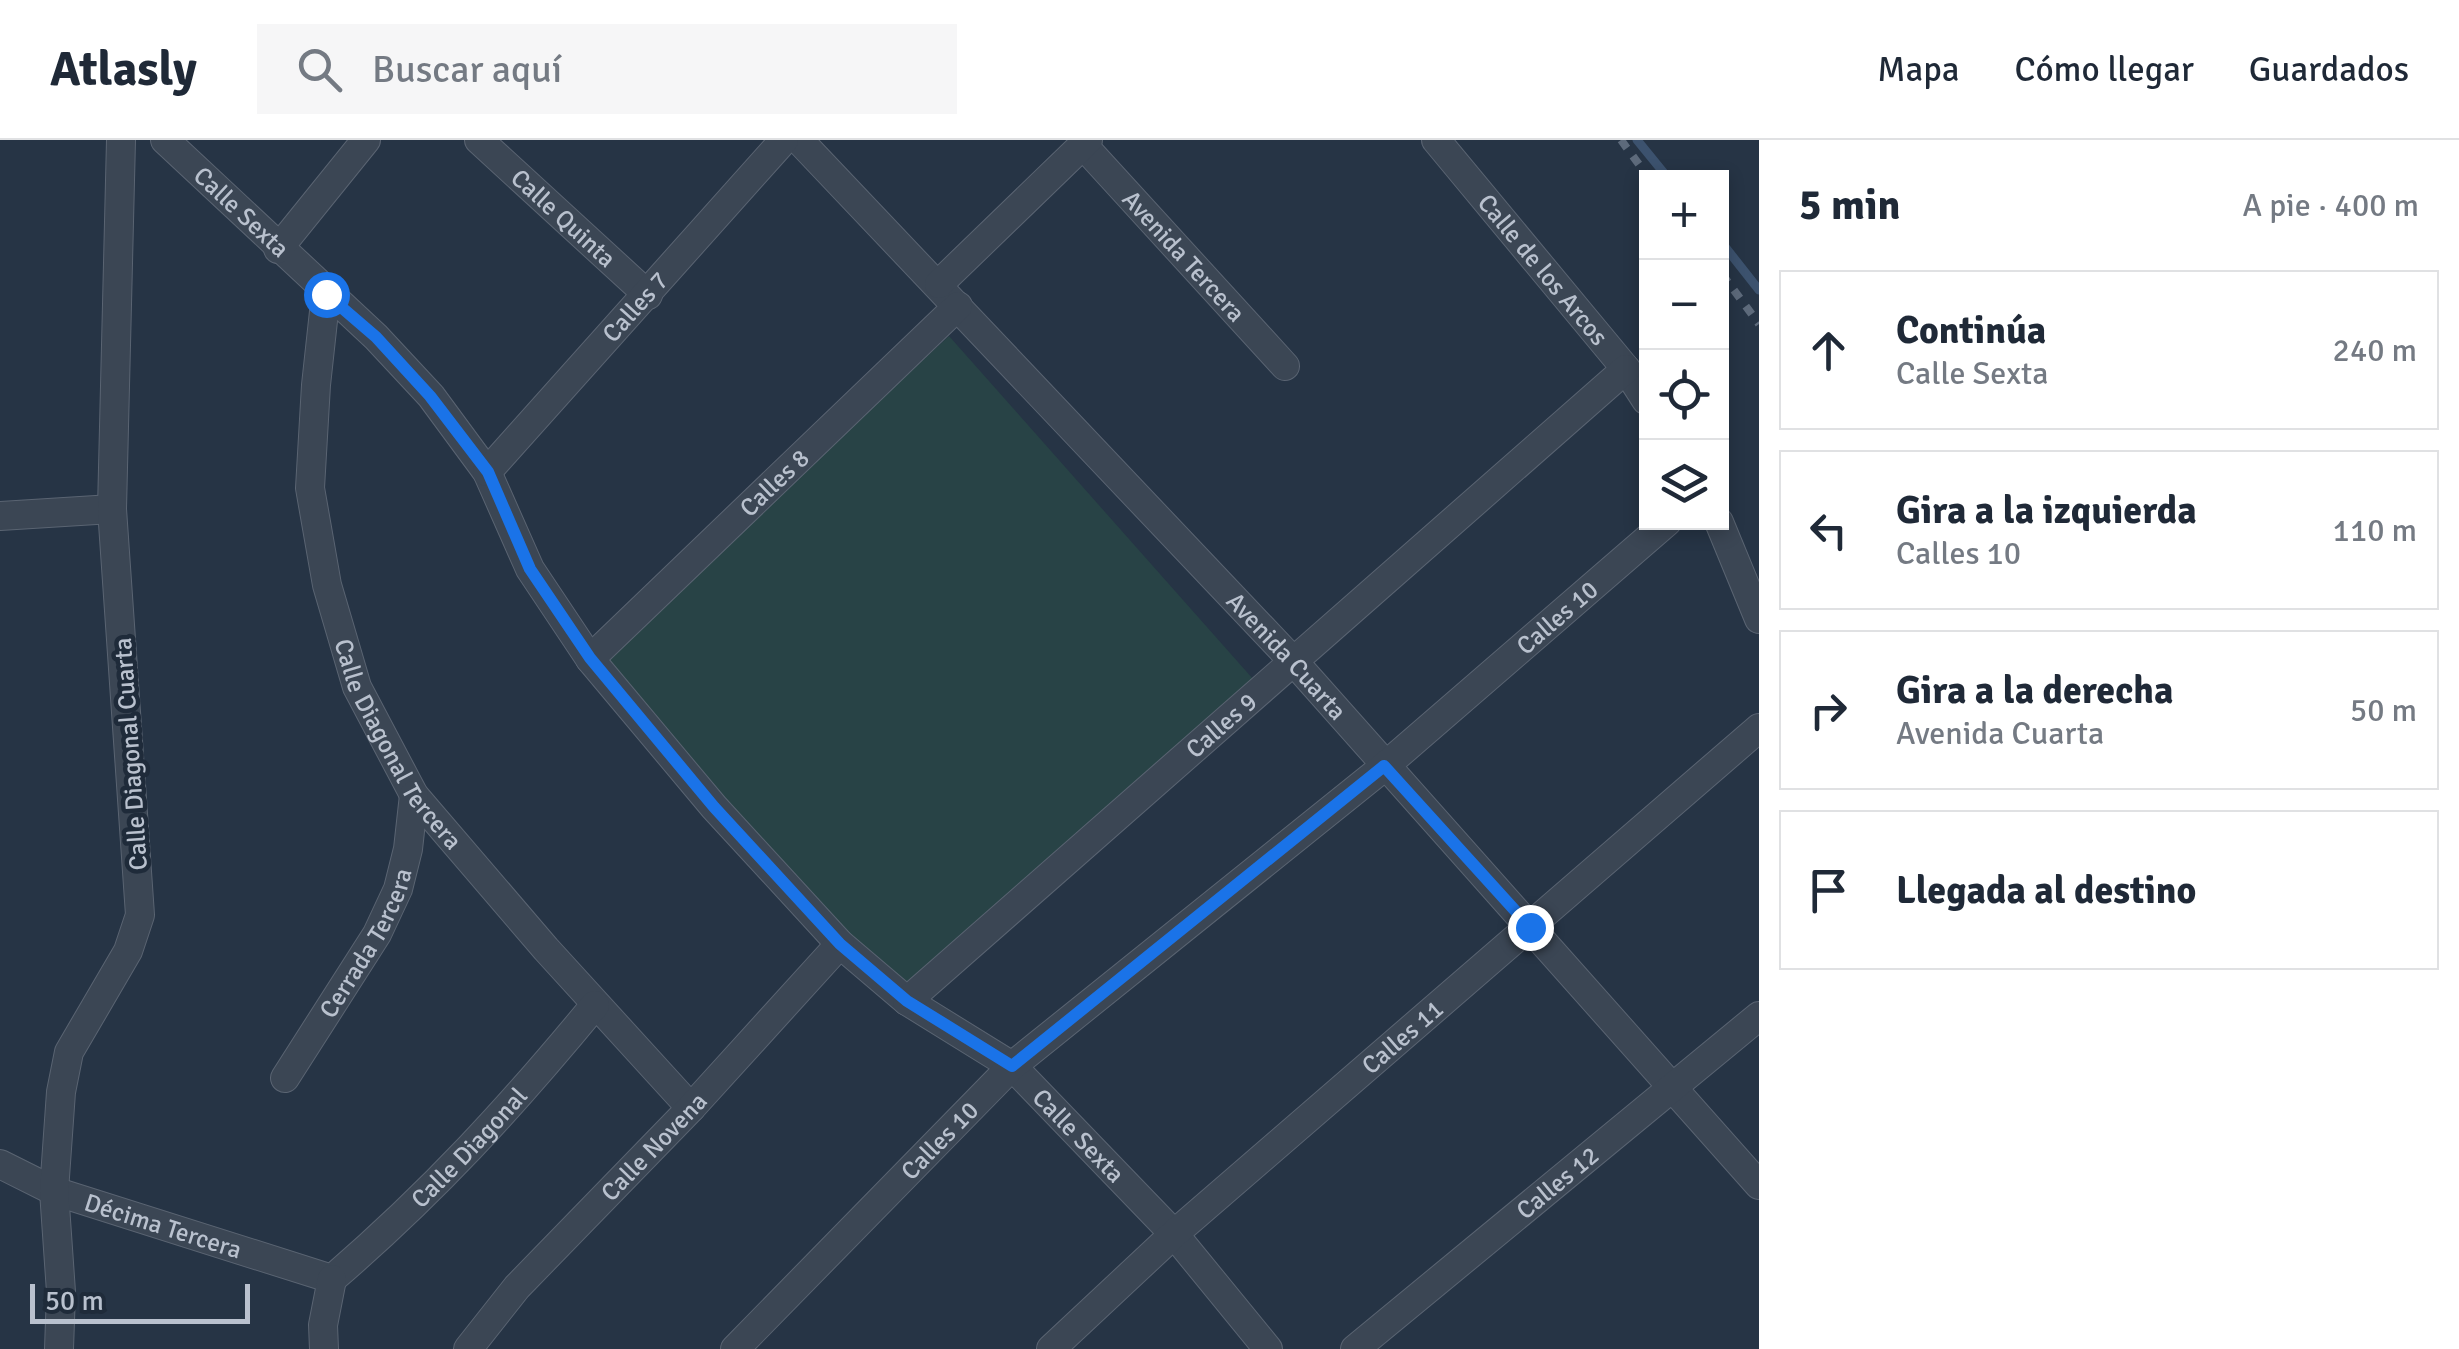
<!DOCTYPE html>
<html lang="es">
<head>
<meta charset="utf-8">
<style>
	:root { --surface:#fff; --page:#f6f6f7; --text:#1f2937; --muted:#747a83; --line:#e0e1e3 }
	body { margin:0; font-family:Signika,sans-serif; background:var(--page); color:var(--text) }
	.controls { position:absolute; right:30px; top:30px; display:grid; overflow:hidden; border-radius:0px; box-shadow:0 5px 15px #0003 }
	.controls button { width:90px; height:90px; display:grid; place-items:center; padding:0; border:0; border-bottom:2px solid var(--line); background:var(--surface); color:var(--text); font:50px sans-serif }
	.scale { position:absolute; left:30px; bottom:25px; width:220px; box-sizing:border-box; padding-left:10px; border:5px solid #b9c1ce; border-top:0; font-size:28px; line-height:35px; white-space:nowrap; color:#b9c1ce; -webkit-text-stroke:8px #1f2b3a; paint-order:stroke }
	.stop { position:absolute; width:30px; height:30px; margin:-22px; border:8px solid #1a73e8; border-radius:50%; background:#fff }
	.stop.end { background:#1a73e8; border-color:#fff; box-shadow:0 2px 10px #0008 }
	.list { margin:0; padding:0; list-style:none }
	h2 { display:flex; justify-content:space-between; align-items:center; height:130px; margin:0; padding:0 40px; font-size:42px }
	h2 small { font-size:32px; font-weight:400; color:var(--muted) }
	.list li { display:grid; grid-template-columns:65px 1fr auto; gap:30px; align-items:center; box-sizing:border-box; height:160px; margin:0 20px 20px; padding:0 20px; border:2px solid var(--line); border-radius:0px }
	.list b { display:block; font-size:38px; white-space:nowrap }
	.list p { margin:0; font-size:32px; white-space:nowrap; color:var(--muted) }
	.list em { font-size:32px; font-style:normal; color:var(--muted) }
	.icon { flex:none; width:55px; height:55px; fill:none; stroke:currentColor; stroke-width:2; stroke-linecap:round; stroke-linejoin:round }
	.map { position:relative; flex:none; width:1759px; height:1209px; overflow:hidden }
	header { display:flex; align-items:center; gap:60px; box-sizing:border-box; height:140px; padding:0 50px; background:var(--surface); border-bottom:2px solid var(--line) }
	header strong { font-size:48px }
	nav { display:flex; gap:55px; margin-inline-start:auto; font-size:35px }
	.search { width:700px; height:90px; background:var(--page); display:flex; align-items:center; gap:25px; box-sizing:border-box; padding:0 35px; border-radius:0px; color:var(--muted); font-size:38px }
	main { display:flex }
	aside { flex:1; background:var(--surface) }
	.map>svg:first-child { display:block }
	.green { fill:#284346 }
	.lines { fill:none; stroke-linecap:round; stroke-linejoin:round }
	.stream { stroke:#3c526e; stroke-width:9 }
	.minor-casing { stroke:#5a6472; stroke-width:30 }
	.minor { stroke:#3b4654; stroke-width:28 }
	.rail { stroke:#5d6a7b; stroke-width:8; stroke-dasharray:10 10; stroke-linecap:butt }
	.route { stroke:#1a73e8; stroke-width:12 }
	.labels { text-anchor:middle; stroke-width:9; stroke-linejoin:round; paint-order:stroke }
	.street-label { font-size:25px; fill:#b9c1ce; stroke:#1f2b3a }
</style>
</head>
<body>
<header>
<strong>Atlasly</strong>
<div class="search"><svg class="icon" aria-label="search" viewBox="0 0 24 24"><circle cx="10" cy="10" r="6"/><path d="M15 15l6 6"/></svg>Buscar aquí</div>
<nav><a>Mapa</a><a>Cómo llegar</a><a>Guardados</a></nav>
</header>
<main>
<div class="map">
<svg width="1759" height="1209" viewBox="0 0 1759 1209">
	<rect width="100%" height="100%" fill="#263445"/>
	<path class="green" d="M949,196L1261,548L901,854L598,520Z"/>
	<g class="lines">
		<path class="stream" d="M1637,0L1668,38
			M1722,103L1759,150"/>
		<g class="minor-casing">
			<g id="minor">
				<path id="s1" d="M165,0L376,197L431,256L487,332L530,429L590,519L714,667L840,804L907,861L1012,926L1174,1094L1268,1209"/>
				<path id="s2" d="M479,0L648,155"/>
				<path id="s3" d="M799,0L1295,523L1759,1045"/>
				<path id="s4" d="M1436,0L1626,229L1646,260"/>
				<path id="s5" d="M1083,5L1285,226"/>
				<path d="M278,109L366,0"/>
				<path d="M939,144L1088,0"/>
				<path id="s6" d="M326,153L316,245L310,348L327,445L357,547L414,655L546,809L691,968"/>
				<path id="s7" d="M487,332L784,0"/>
				<path d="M0,376L112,369"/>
				<path d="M1719,382L1759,479"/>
				<path id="s8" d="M590,519L958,166"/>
				<path id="s9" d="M907,861L1626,229"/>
				<path id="s10" d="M285,938L377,794L398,749L408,709L414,655"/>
				<path id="s11" d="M0,1024L54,1051L332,1139"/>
				<path id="s12" d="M332,1139C433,1052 511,967 595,865"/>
				<path d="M59,1209L61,1152L54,1051L61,952L69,912L128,811L140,775L112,369L121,0"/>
				<path d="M324,1209L323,1185L332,1139"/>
				<path id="s13" d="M468,1209L517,1147L691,968L840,804"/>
				<path id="s14" d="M735,1209L1012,926L1385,626L1667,382"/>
				<path id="s15" d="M1051,1209L1174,1094L1759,588"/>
				<path id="s16" d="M1355,1209L1759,876"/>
			</g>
		</g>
		<use href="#minor" class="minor"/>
		<path class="rail" d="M1621,0L1649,38
			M1722,134L1759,184"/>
	</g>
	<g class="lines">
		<path class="route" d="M326,154L376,197L430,256L488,332L530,429L590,518L714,667L840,804L907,861L1012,926L1384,626L1530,787"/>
	</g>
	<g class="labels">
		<g class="street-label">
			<text dy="9" stroke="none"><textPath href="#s1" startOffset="105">Calle Sexta</textPath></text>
			<text dy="9" stroke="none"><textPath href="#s2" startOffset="115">Calle Quinta</textPath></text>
			<text dy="9" stroke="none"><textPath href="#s5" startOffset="150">Avenida Tercera</textPath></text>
			<text dy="9" stroke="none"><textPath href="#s4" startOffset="168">Calle de los Arcos</textPath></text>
			<text dy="9" stroke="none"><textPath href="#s7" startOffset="222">Calles 7</textPath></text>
			<text dy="9" stroke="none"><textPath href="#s8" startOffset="255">Calles 8</textPath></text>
			<text dy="9" stroke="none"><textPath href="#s14" startOffset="1102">Calles 10</textPath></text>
			<text dy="9" stroke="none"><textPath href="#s3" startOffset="710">Avenida Cuarta</textPath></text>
			<text dy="9" stroke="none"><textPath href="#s9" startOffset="418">Calles 9</textPath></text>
			<text dy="9" stroke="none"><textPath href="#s6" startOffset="470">Calle Diagonal Tercera</textPath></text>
			<text transform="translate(130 614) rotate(-94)" y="9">Calle Diagonal Cuarta</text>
			<text dy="9" stroke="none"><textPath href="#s10" startOffset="158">Cerrada Tercera</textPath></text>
			<text dy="9" stroke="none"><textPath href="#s15" startOffset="470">Calles 11</textPath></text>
			<text dy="9" stroke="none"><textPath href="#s1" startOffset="1365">Calle Sexta</textPath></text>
			<text dy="9" stroke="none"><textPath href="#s14" startOffset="292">Calles 10</textPath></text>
			<text dy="9" stroke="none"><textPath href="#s13" startOffset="275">Calle Novena</textPath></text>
			<text dy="9" stroke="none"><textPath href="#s12" startOffset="190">Calle Diagonal</textPath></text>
			<text dy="9" stroke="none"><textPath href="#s16" startOffset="262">Calles 12</textPath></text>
			<text dy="9" stroke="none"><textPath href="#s11" startOffset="175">Décima Tercera</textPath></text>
		</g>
	</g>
</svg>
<div class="controls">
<button>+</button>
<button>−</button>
<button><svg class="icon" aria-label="locate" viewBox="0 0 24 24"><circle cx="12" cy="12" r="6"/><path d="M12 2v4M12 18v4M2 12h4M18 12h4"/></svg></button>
<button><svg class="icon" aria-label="layers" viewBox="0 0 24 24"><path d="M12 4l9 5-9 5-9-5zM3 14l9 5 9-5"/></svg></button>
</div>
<div class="scale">50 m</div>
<div class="stop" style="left:326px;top:154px"></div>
<div class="stop end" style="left:1530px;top:787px"></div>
</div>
<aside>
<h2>5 min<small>A pie · 400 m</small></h2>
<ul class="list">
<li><svg class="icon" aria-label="ahead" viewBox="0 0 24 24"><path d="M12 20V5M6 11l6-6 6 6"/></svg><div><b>Continúa</b><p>Calle Sexta</p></div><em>240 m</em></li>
<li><svg class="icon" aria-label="left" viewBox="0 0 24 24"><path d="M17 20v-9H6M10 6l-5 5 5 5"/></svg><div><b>Gira a la izquierda</b><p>Calles 10</p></div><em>110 m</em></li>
<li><svg class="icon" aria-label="right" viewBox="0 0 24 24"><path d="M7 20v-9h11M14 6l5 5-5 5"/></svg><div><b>Gira a la derecha</b><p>Avenida Cuarta</p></div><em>50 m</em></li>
<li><svg class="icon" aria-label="arrive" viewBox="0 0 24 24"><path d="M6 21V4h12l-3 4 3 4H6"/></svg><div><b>Llegada al destino</b></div></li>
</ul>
</aside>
</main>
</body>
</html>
